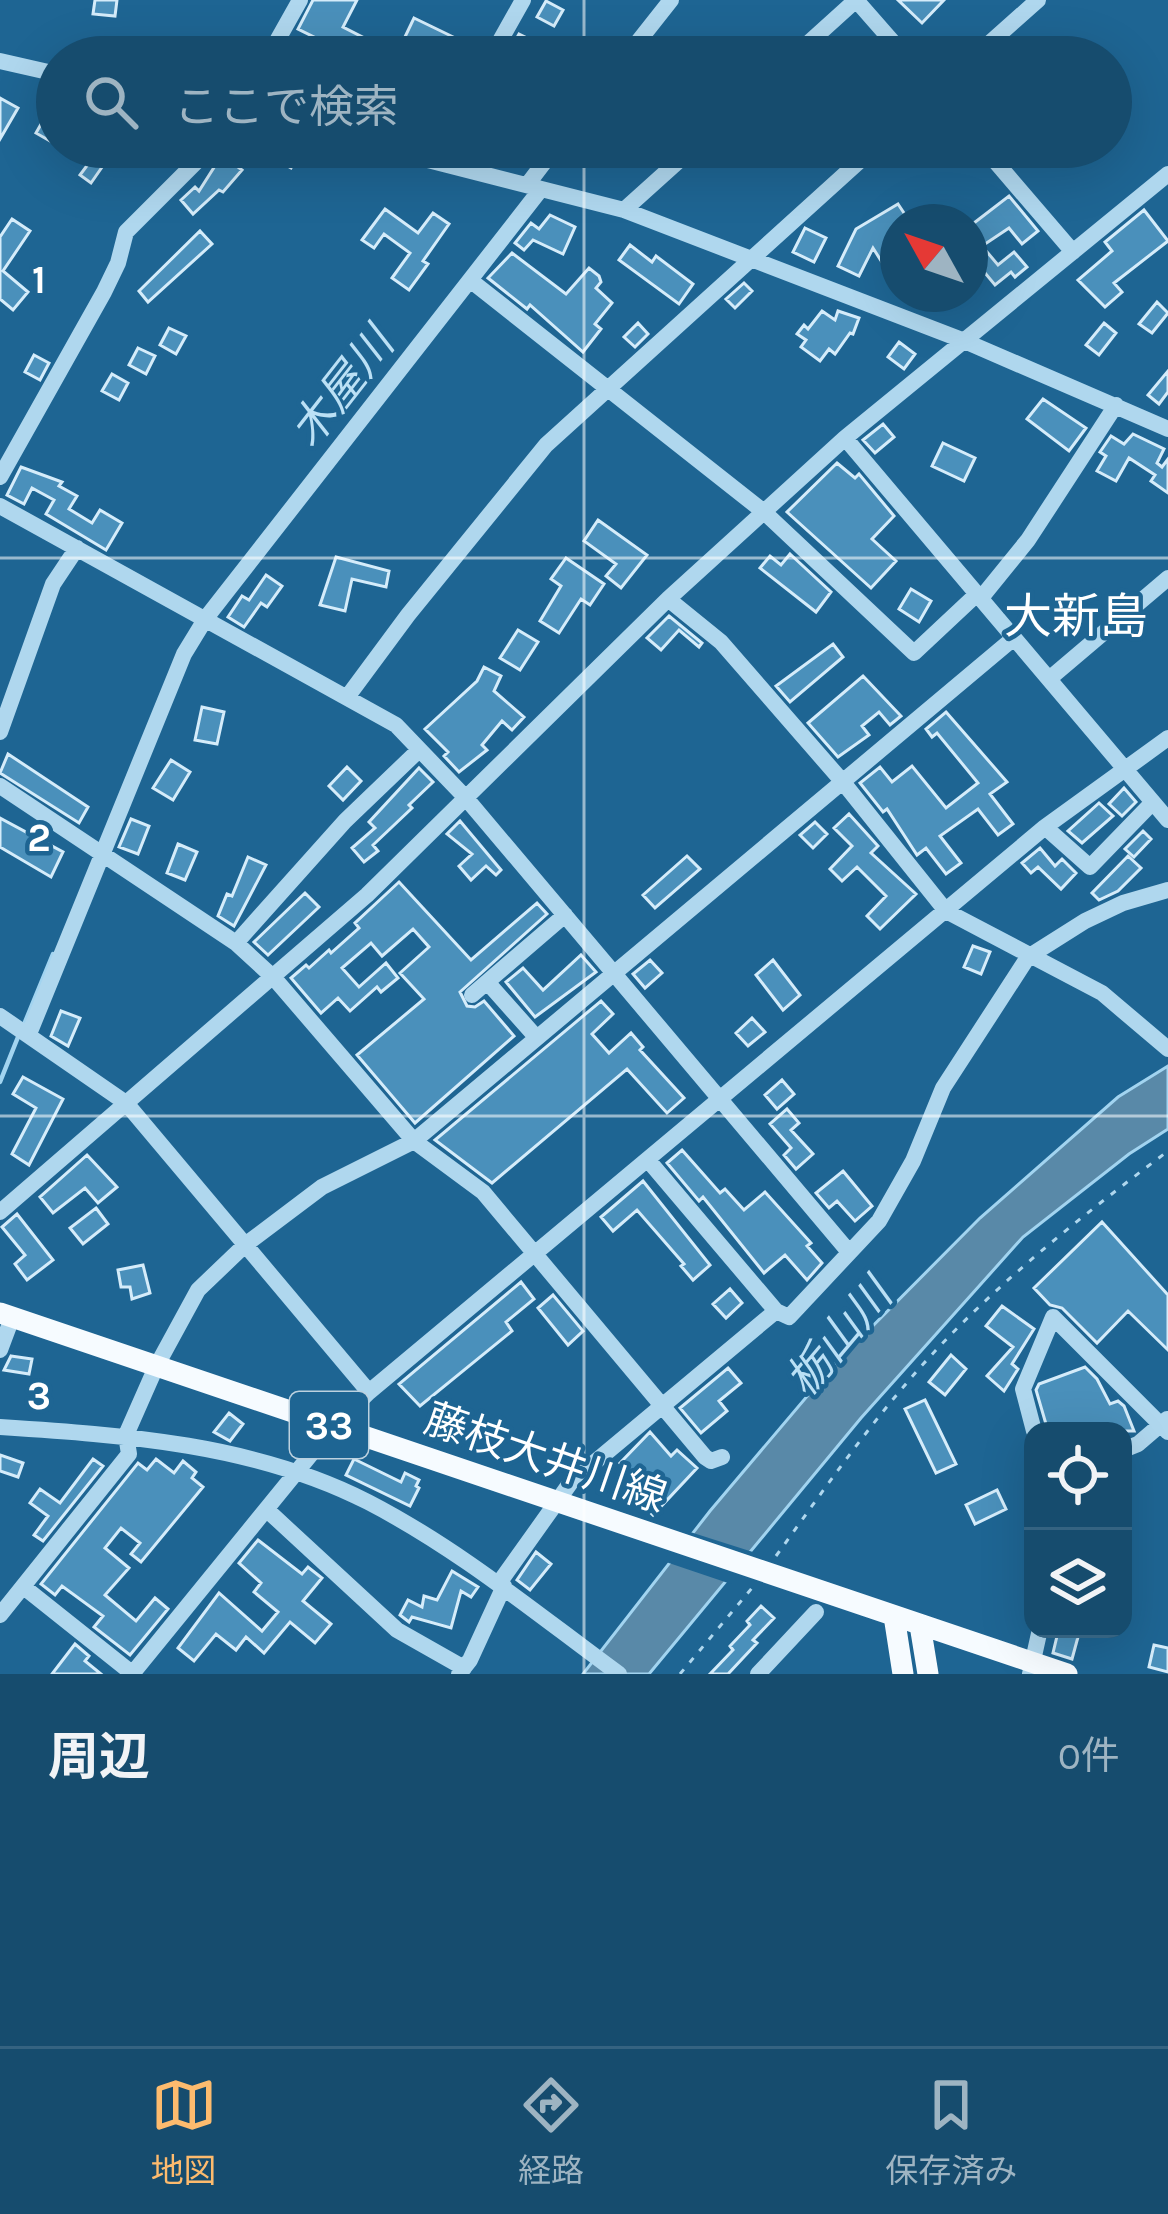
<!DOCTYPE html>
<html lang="ja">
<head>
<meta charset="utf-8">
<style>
	:root { --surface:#164c6e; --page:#1f5373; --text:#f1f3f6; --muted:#9eb4c2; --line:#356381; --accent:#fdbb6e }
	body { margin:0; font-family:Karla,"Noto Sans JP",sans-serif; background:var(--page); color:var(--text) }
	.controls { position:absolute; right:36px; bottom:36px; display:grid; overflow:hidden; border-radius:24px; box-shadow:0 12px 48px #0002 }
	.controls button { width:108px; height:108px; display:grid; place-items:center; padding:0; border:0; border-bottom:3px solid var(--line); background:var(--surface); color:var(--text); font:60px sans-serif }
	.compass { position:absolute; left:880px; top:204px; width:108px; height:108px; border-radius:50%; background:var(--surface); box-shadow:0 12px 48px #0002; rotate:310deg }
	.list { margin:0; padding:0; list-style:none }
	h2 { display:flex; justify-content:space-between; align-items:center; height:156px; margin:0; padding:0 48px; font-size:51px }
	h2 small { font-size:39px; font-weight:400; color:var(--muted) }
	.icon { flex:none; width:66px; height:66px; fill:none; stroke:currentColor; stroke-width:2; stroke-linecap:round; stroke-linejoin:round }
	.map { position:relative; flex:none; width:1168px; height:1674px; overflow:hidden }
	.search { position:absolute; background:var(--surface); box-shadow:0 12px 48px #0002; left:36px; right:36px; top:36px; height:132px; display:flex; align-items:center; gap:30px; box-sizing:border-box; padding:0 42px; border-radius:66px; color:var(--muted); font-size:45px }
	.sheet { height:372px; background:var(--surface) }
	nav { display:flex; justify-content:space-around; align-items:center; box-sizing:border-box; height:168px; border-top:3px solid var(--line); background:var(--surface); font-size:33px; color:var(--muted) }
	nav a { display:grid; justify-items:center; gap:6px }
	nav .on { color:var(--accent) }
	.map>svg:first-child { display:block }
	.water { fill:#5989a8; stroke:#a2d4f0; stroke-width:3 }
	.pier { fill:#1e6593 }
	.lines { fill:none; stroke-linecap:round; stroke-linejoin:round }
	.stream { stroke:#a2d4f0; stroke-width:4.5 }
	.building { fill:#4a90bb; stroke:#d5ecfa; stroke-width:3 }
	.path { stroke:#afd7ee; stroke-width:3; stroke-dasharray:6 9; stroke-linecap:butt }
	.minor { stroke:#afd7ee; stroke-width:16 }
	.major { stroke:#f6fbff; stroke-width:21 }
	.grid { fill:none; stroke:#fff; stroke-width:3; stroke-opacity:0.55 }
	.labels { text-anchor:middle; stroke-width:9; stroke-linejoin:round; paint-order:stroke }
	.shield { fill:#1e6593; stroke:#bcd1df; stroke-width:3 }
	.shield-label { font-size:39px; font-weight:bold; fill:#fff }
	.street-label { font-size:42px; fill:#fff; stroke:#1e6593 }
	.water-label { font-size:45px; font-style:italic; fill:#bbe0f5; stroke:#1e6593 }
	.quarter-label { font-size:48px; fill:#fff; stroke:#1e6593 }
	.grid-label { font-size:39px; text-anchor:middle; font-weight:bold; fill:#fff; stroke:#1e6593; stroke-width:9; stroke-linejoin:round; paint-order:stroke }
</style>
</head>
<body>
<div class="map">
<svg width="1168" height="1674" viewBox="0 0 1168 1674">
	<rect width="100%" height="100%" fill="#1e6593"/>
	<path class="water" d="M1168,1066V1129L1129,1154L1023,1237L861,1418L649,1674H583L710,1511L831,1368L980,1218L1118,1097Z"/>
	<path class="pier" d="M687,1531L756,1553L731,1584L663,1561Z"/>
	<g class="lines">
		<path class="stream" d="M23,1027L53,954
			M0,1082L18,1037"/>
	</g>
	<path class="building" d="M95,0H117L115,16L93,14Z
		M313,0H357L343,27L384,48L380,57H344L328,49L330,45L298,29Z
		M898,0H944L922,23Z
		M546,1L563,10L554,26L537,17Z
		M414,18L480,50L478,57H438L403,41Z
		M519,34L533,41L525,57H506Z
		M57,96V145L36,133Z
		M0,98L18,108L0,139Z
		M61,147H116L91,183L80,175L89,163Z
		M227,147H248L238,167L242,170L223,192L219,190L193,214L181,200L195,187L199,191Z
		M282,147L300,151L291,168L275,159Z
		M1009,196L1038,231L1022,244L1009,228L982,246L998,265L1014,252L1027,267L1015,277L1011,272L995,285L970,255V226Z
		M898,204L910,222H898V232L887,239L898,255V270L890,275L873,248L859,276L838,266L856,229Z
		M385,209L418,233L433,213L449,224L423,261L428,264L409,290L392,278L410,253L384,234L374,248L362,240Z
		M1144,210L1168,241L1114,283L1122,292L1105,307L1078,280L1112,251L1105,242Z
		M550,215L575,227L563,254L533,240L524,250L515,243L531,223L539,229Z
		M12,219L30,231L3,271L28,292L13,310L0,299V237Z
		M805,228L826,238L814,262L793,252Z
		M200,231L212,244L148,302L139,291Z
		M630,245L652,262L656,256L693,284L679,304L619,260Z
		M512,253L566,294L589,268L599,276L601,282L596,288L612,303L595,324L601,329L583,352L530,305L527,309L488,278Z
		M744,283L752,291L735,308L726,299Z
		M1157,302L1168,313L1152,333L1139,324Z
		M822,311L835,320L838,311L859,318L853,334L850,333L835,354L829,349L820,361L801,347L806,340L797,334L804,325L808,329Z
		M638,323L648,334L635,347L624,337Z
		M1104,323L1116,333L1099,355L1086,345Z
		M169,328L186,336L176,354L160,345Z
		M899,342L915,354L904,369L888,357Z
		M138,348L155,356L146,374L129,365Z
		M34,355L49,363L40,380L25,372Z
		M1168,371V392L1159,404L1148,395Z
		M112,374L128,383L119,400L102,391Z
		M1043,399L1086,428L1069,451L1027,419Z
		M883,424L894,437L875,453L863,440Z
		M1133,434L1164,449L1157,463L1162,467L1168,459V493L1151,481L1155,475L1129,458L1116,481L1097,471L1106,456L1100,452L1111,436L1124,444Z
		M943,443L975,458L964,481L932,466Z
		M837,463L855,478L859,474L894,516L872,539L896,561L871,588L787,512Z
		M21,467L62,482L59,486L77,496L69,509L92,523L100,510L122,523L106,550L46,514L54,500L32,488L24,504L7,495Z
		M598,520L647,555L621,588L606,576L616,564L584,541Z
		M790,554L831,592L816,612L760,568L770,556L781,565Z
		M336,557L389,571L386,587L352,579L345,611L320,605Z
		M566,558L604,584L590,605L581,599L559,633L540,621L561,586L551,579Z
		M266,575L282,586L267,607L261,603L244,627L228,617L242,596L249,600Z
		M911,589L931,601L919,622L899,609Z
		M669,616L702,643L699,647L679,630L661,650L647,638Z
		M518,630L538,642L520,670L500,658Z
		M833,644L843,657L790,702L776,686Z
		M484,667L501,676L494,691L524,717L512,730L502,721L482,745L487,750L459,772L444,756L448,752L425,729L477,681Z
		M863,676L901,716L890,725L879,712L862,726L869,735L838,757L808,723Z
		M202,707L224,712L217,744L195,740Z
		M946,712L1007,782L990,794L1013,824L998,835L978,809L940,836L961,863L946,874L926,848L917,855L887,809L883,812L860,783L880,767L892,782L912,766L946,808L978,783L937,733L932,737L926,729Z
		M8,754L88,807L79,823L0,773Z
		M171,760L190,772L173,800L153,788Z
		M347,767L361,781L343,800L329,786Z
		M419,768L433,782L409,805L412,808L373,845L378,851L364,862L352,848L375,828L369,822Z
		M1124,788L1136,802L1122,816L1109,804Z
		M1099,803L1113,816L1082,843L1068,831Z
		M849,814L878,846L871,853L916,894L880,929L867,916L886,896L857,867L842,881L830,869L852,846L834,828Z
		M0,818L63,852L51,877L0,847Z
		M131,819L149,826L138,854L119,847Z
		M460,821L501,870L496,875L486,866L471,880L459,866L472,854L447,834Z
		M815,822L827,834L813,848L800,835Z
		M1143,831L1151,839L1134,857L1125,849Z
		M178,844L197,852L185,880L167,873Z
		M1040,848L1055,866L1062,859L1076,873L1061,889L1038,867L1031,873L1022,863Z
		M687,856L700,869L655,908L643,895Z
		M1128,856L1141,868L1118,891L1099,900L1092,893Z
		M248,857L266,865L234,926L218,916L227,894L232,896Z
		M399,882L471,960L537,903L547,914L460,992L467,1006L475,1007L484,1001L514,1036L415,1123L357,1055L424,999L400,973L429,947L413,929L382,956L371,943L342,968L359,987L386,963L398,978L381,992L377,987L350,1011L338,998L321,1013L291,978L306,965L309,968L329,950L331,953L359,928L355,923Z
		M305,893L319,907L268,955L254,942Z
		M973,946L990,952L981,974L964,967Z
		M581,955L596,972L535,1017L506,982L523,968L543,990Z
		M650,960L662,973L645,988L633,974Z
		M773,960L800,995L783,1010L756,975Z
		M601,1001L613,1014L592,1034L609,1053L631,1033L643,1047L640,1050L684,1098L667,1113L627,1069L492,1183L435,1140Z
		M61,1011L80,1018L68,1046L51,1036Z
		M752,1018L765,1032L748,1046L736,1033Z
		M23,1077L63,1099L29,1165L12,1154L36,1108L13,1094Z
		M782,1080L794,1094L777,1109L765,1095Z
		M787,1109L799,1123L791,1130L813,1154L796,1169L784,1155L791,1148L770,1124Z
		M682,1150L720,1193L725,1189L744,1210L765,1192L811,1243L807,1246L822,1263L807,1280L785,1255L764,1273L703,1197L699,1201L667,1163Z
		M87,1155L117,1187L98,1203L85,1188L53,1213L40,1197Z
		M843,1171L872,1206L855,1221L837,1201L829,1208L816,1193Z
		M643,1181L710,1265L693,1280L681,1266L684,1264L637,1210L613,1231L601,1217Z
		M96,1208L108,1224L83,1244L70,1228Z
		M17,1214L53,1260L27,1280L15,1264L25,1255L2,1227Z
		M1102,1222L1168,1295V1350L1128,1311L1097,1343L1062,1308L1050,1305L1034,1288Z
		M143,1265L150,1293L132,1299L130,1287H121L118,1270Z
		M521,1282L534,1299L506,1322L512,1331L420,1406L399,1384Z
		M730,1289L742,1303L726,1318L713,1304Z
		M553,1295L583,1331L568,1345L538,1308Z
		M1002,1306L1034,1329L1012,1364L1018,1369L1004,1391L987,1376L1013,1347L986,1326Z
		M951,1355L966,1369L945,1395L929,1382Z
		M11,1356L32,1359L29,1374L4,1370Z
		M1085,1367L1097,1379L1110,1404L1118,1401L1124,1406L1134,1431H1048L1036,1390L1039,1384Z
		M728,1368L741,1383L719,1401L727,1411L701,1433L680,1408Z
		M925,1400L956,1464L936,1473L905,1409Z
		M229,1413L243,1424L230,1441L214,1432Z
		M650,1432L671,1456L677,1450L697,1468L653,1515L633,1496L642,1488L620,1463Z
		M0,1455L23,1463L18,1477L0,1471Z
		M93,1459L103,1466L43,1541L34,1535L48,1516L30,1503L40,1489L60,1503Z
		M156,1459L174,1473L183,1461L196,1472L192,1478L203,1487L141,1562L131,1554L140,1543L121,1528L105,1548L129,1568L105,1595L136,1621L155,1598L168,1609L130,1655L94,1627L103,1616L62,1586L55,1595L41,1584L138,1463L147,1470Z
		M354,1459L401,1482L405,1473L419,1480L416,1486L419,1488L410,1506L346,1475Z
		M997,1490L1006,1509L975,1524L966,1505Z
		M258,1540L302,1574L308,1567L322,1578L303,1601L331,1624L315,1643L290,1622L264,1653L246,1637L236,1650L216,1634L194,1661L178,1648L219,1593L262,1631L278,1612L254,1592L261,1583L239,1563Z
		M536,1552L551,1564L530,1590L517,1580Z
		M452,1571L478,1587L471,1597L461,1591L451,1628L412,1617L409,1622L400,1615L408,1600L422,1607L424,1596L437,1600Z
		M761,1606L774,1618L753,1640L757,1643L728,1674H710L733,1650L730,1646L750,1625L747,1621Z
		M1058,1632L1078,1637L1072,1659L1053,1653Z
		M75,1644L89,1656L85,1661L101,1674H52Z
		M1154,1645L1168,1648V1672L1149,1667Z"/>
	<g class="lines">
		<path class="path" d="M776,1556C818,1498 858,1440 905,1385C980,1296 1075,1221 1168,1151
			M680,1674L752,1588"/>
		<path class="minor" d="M856,0L906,57
			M268,57L300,0
			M491,57L523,0
			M626,57L671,0
			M793,57L856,0
			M974,57L1038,0
			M0,61L57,74
			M377,147L624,210L962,340L1168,429
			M983,147L1073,252
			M527,185L556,147
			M624,210L694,147
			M470,280L764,512L914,653L977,594
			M845,438L1168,820
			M0,477L104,292L118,263L126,232L211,147
			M0,506L396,725L465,797L849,1252
			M981,598L1028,540L1116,405
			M668,599L721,642L842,781L946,911L1102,993L1168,1049
			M1049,679L1168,578
			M348,696L408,615L546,445L875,147
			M0,732L53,584L77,548
			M0,786L236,943L274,978L414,1141L483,1192L705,1457L711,1461L722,1457
			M1045,827L1090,867L1153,802
			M236,943L345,821L419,750
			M488,983L536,1037
			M472,995L565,915
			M0,1016L126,1103L369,1392
			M29,1034L184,654L206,618L541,189
			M0,1212L367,895L668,599L845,438L1168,174
			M776,1311L789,1317L879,1221L913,1161L943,1088L1028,957L1085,921L1123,903L1168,890
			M0,1350L12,1318
			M0,1427C124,1435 255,1444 368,1502C459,1549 537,1614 619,1674
			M1034,1431L1023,1389L1053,1317L1168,1432
			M1123,1450L1138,1444L1167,1419
			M267,1510L397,1630L464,1668
			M499,1583L571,1482L776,1311L648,1160
			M25,1588L133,1674
			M0,1615L129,1454L126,1435L156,1367L198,1290L245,1245L322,1187L414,1141L1014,638
			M132,1674L334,1426L369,1392L1045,827L1168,738
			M459,1674L470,1660L504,1586
			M758,1674L816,1612
			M1030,1674L1040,1629"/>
		<path class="major" d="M0,1313L1067,1674
			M894,1616L903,1674
			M920,1625L928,1674"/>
	</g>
	<path class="grid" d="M584,0V57M584,147V1674M0,558H1168M0,1116H1168"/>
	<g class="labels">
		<rect class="shield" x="290" y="1392" width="78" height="66" rx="9"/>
		<g class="shield-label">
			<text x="329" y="1439">33</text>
		</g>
		<g class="street-label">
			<text transform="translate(546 1457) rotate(19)" y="15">藤枝大井川線</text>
		</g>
		<g class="water-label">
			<text transform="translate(341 387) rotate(-52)" y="16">木屋川</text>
			<text transform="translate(838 1337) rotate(-50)" y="16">栃山川</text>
		</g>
		<g class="quarter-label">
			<text x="1076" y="633">大新島</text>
		</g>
	</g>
	<g class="grid-label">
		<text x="39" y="293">1</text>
		<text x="39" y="851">2</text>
		<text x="39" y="1409">3</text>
	</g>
</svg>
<div class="controls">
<button><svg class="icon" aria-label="locate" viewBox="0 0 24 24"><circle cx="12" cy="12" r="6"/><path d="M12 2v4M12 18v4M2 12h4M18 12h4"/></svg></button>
<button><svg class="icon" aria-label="layers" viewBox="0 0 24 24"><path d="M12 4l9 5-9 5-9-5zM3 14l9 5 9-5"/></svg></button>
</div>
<svg class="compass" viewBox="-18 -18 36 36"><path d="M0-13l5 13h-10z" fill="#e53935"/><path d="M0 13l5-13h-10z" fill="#9eb4c2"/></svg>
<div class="search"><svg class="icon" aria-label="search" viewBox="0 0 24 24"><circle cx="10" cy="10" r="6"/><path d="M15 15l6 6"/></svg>ここで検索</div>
</div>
<section class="sheet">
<h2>周辺<small>0件</small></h2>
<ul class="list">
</ul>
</section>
<nav>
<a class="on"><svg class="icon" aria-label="map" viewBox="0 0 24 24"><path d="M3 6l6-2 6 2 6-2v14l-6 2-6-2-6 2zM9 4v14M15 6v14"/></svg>地図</a>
<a><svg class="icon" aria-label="directions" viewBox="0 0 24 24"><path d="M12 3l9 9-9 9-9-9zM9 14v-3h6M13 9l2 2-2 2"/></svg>経路</a>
<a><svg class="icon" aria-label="saved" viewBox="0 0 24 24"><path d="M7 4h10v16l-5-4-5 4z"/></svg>保存済み</a>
</nav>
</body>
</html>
